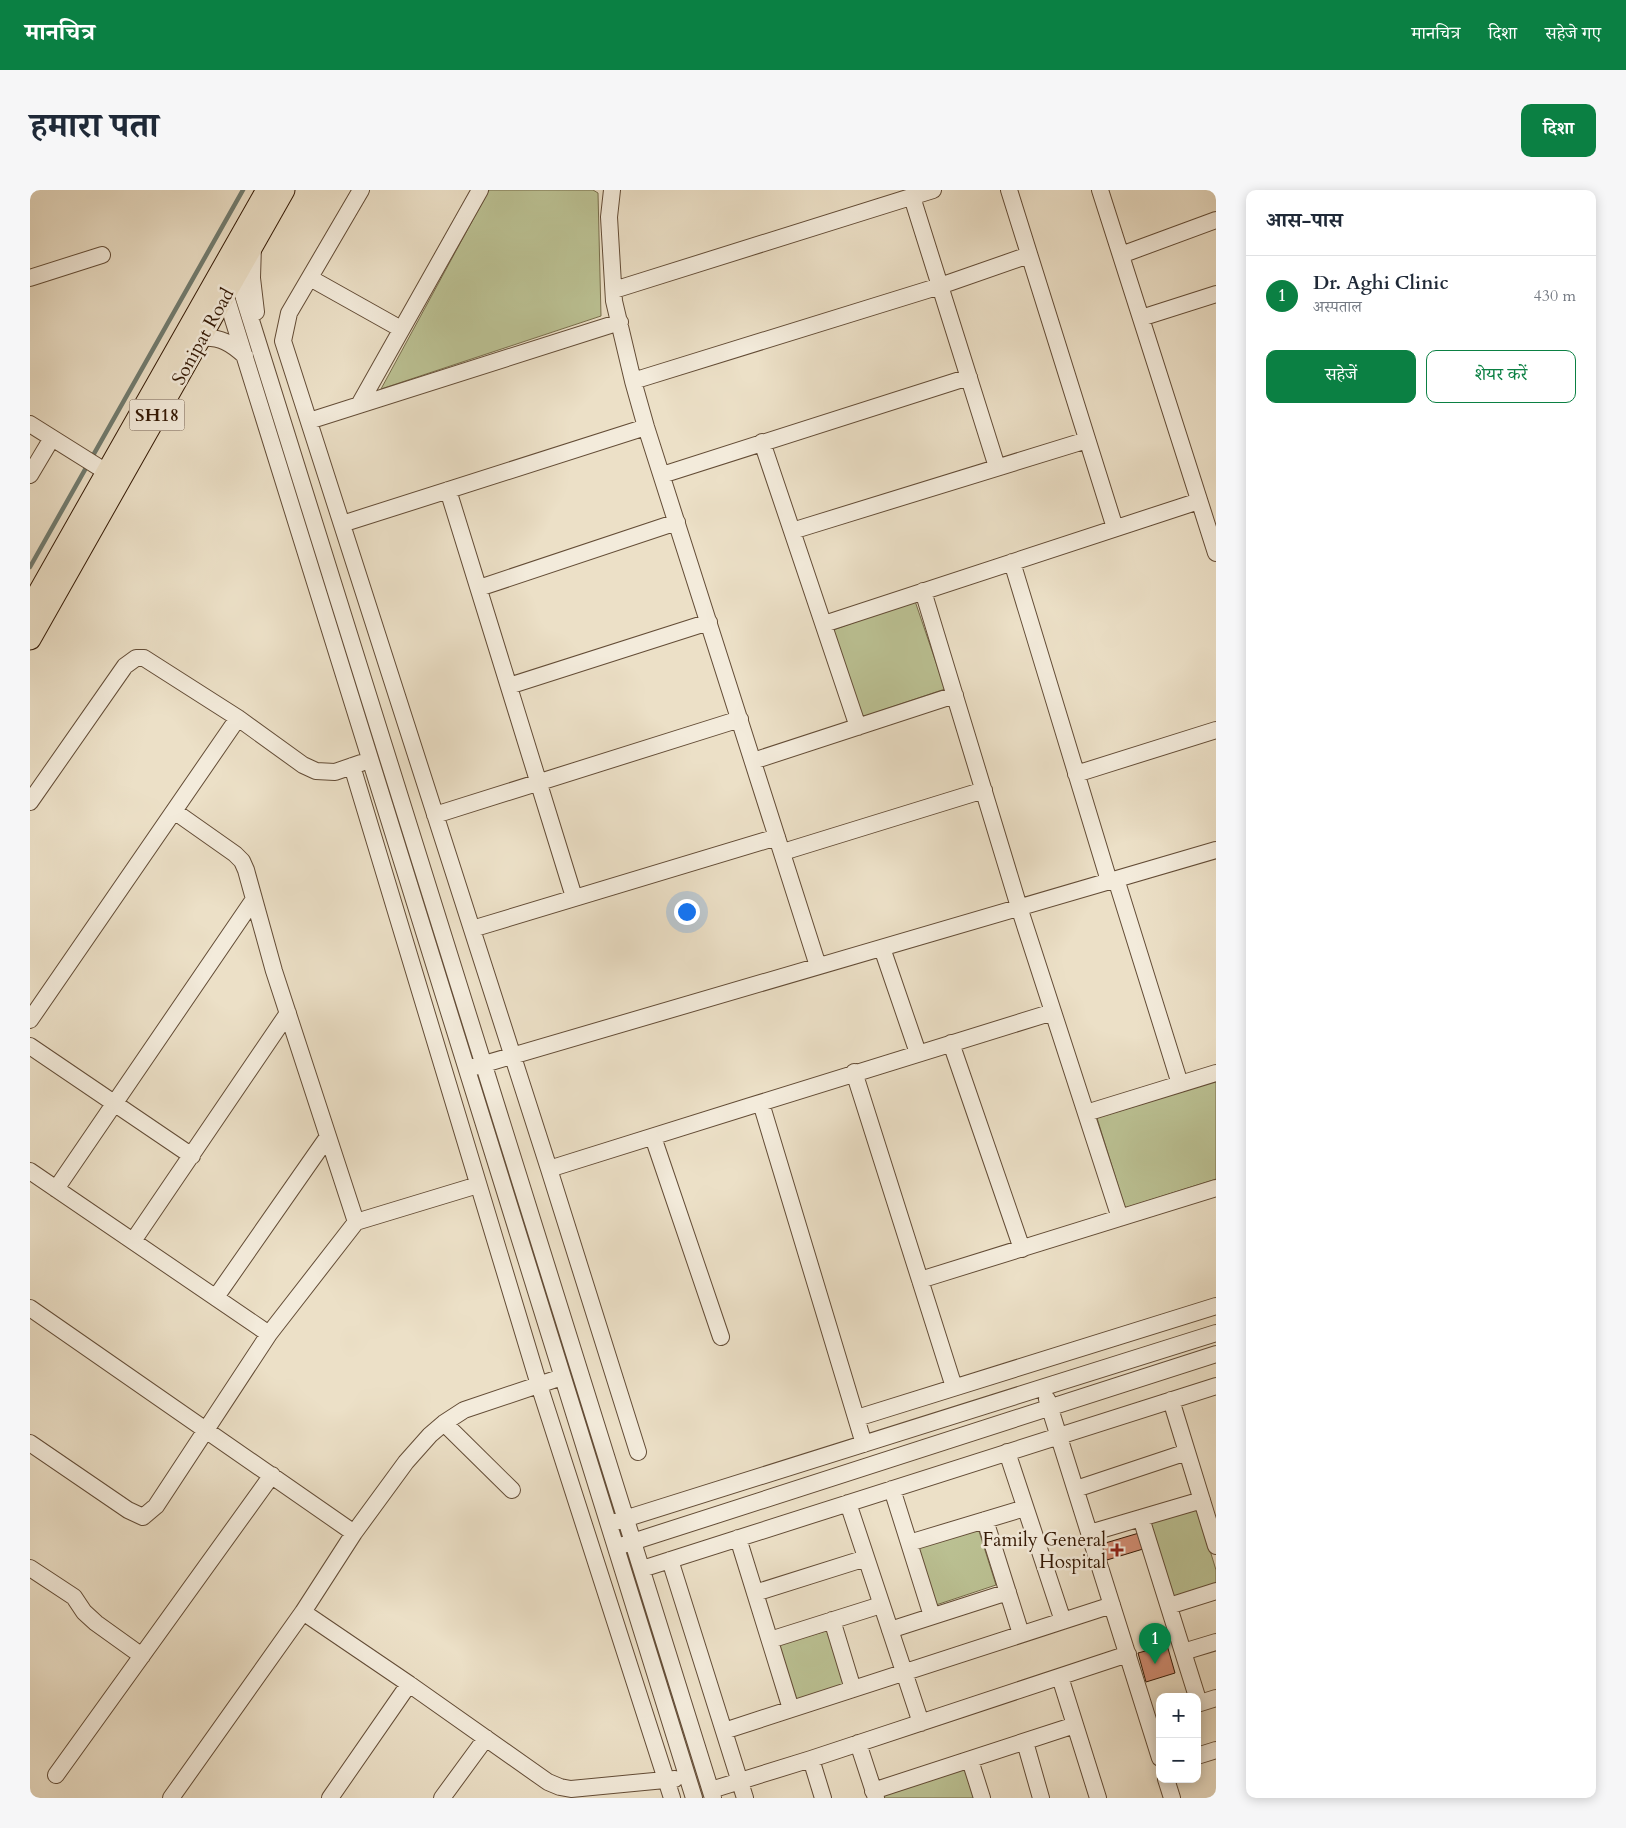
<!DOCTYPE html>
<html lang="hi">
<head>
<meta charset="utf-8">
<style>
	:root { --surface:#fff; --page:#f6f6f7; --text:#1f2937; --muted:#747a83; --line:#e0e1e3; --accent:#0b8043 }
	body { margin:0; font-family:Cardo,"Noto Serif Devanagari",serif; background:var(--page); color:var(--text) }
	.controls { position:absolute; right:15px; bottom:15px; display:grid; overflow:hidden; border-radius:10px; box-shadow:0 2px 12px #0003 }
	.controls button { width:45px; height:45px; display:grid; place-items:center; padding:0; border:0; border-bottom:1px solid var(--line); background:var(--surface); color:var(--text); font:25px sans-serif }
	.you { position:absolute; left:656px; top:721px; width:18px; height:18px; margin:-12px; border:4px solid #fff; border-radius:50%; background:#1a73e8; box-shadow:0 0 0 8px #1a73e833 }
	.badge { display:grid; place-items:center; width:32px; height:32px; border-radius:50%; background:var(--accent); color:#fff; font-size:16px; font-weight:700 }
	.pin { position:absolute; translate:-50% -41px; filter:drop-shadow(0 1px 2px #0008) }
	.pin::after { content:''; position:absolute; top:26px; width:18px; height:15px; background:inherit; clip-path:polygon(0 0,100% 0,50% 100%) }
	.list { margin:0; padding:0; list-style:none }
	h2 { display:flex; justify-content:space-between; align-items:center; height:65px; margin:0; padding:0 20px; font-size:21px }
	h2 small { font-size:16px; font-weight:400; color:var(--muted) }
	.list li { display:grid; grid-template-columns:32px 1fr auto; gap:15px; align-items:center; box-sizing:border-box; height:80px; padding:0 20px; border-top:1px solid var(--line) }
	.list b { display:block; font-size:19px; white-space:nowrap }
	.list p { margin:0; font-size:16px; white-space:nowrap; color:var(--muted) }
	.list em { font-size:16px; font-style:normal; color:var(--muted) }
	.actions { display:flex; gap:10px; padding:15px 20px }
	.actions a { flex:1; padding:11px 0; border:1px solid var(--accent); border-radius:10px; text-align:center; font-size:18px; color:var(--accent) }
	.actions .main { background:var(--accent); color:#fff }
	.map { position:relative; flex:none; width:1186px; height:1608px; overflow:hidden; border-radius:10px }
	header { display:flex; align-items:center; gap:30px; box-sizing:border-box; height:70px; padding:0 25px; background:var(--accent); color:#fff }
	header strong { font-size:24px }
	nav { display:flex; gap:28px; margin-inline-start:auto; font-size:18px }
	.intro { display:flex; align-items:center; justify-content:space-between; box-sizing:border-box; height:120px; padding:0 30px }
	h1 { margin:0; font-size:35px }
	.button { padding:12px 22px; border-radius:10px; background:var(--accent); color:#fff; font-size:18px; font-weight:700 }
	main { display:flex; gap:30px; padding:0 30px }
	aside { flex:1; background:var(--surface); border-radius:10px; box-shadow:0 2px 12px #0003 }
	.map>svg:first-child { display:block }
	.green { fill:#bbc193; stroke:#786e4c }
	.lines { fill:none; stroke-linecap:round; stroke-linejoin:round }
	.stream { stroke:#717c70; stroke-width:4.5 }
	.building { fill:#d38f75; stroke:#351a06 }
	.minor-casing { stroke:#634c36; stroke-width:18 }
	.major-casing { stroke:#351a06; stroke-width:23 }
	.minor { stroke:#f3ebdb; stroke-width:16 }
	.major { stroke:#ece0c7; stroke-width:21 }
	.poi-dot { fill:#8f2418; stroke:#f3ebdb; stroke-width:2 }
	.labels { text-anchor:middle; stroke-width:5; stroke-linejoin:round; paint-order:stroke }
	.shield { fill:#f3ebdb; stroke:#6e5946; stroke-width:1 }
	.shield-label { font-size:18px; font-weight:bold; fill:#351a06 }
	.street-label { font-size:19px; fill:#351a06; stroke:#f3ebdb }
	.poi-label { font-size:19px; fill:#351a06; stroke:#f3ebdb; text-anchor:end }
</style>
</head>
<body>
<header>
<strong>मानचित्र</strong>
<nav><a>मानचित्र</a><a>दिशा</a><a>सहेजे गए</a></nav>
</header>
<div class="intro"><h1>हमारा पता</h1><a class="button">दिशा</a></div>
<main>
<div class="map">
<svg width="1186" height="1608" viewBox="0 0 1186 1608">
	<rect width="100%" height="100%" fill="#ece0c7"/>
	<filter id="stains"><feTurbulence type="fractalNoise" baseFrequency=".004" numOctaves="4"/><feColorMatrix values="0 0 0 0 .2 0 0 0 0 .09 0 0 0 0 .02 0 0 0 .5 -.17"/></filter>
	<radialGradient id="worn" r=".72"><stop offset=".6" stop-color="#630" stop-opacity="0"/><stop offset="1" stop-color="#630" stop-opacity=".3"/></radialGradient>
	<path class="green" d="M459,0H563L568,3L571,126L351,199Z
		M885,411L915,499L832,527L803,440Z
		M1186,891V989L1095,1018L1067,928Z
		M1167,1318L1186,1380V1396L1142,1410L1119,1333Z
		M948,1338L966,1395L906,1415L888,1358Z
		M799,1440L816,1496L766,1511L749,1455Z
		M936,1578L945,1608H852L851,1605Z"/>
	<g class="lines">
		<path class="stream" d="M0,377L213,0"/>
	</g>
	<path class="building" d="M1109,1343L1113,1359L1077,1370L1072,1354Z
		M1137,1455L1145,1483L1116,1492L1108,1463Z"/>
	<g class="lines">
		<g class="minor-casing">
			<path id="minor" d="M331,0L259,123L253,151L519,979L608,1262
				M582,0L579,27L584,111L603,191L616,237L788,776
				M979,0L1085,338
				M1070,0L1186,363
				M882,7L967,277
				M223,55L222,88L226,122
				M1091,65L1186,30
				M204,76L683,1608
				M0,88L72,65
				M280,88L371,139
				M193,97L664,1608
				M584,100L903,0
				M1111,128L1186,104
				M171,148C190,146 202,154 215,166
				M603,191L910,96L999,65
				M329,215L450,0
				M279,231L590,132
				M0,234L86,288
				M732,252L828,537
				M0,285L22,248
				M632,285L939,187
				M418,300L544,707
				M312,334L616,237
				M762,341L1057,250
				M982,372L1079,691
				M449,398L647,332
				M893,401L989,717L1090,1028
				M794,434L1169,311
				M479,496L679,432
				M723,571L925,505
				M322,576L509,1195L642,1608
				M1046,584L1186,540
				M0,612L95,476L106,468H114L208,528L273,575L286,581L305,582L331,573
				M144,621L205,664L212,671L216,680L244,781L326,1032
				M405,625L710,529
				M753,662L954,600
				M1086,689L1150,894
				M442,739L747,647
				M852,758L888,863
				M0,830L208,528
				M921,853L992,1059
				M0,856L162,966
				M444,877L1186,660
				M824,882L924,1197
				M731,913L834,1254
				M1056,923L1186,883
				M623,947L691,1147
				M519,979C687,927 855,873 1023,822
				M0,981L239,1144
				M26,999L224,709
				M103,1051L258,823
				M890,1090L1186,998
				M186,1107L297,948
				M0,1118L324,1343L376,1272L400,1245L414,1233L434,1220L532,1187
				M1017,1209L1130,1568
				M1141,1210L1186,1356
				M827,1228L1186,1116
				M414,1233L482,1300
				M0,1253L98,1320L113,1327L126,1316L239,1144L326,1032L448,995
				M977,1262L1033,1431
				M862,1299L902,1426
				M1046,1299L1157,1262
				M818,1313L891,1533
				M1111,1328L1169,1513
				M955,1330L991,1444
				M585,1332L1186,1143
				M324,1343L273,1422L379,1494
				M1060,1343L1172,1310
				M708,1348L761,1519
				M879,1353L995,1318
				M593,1355L1186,1164
				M640,1370L715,1608
				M0,1378L44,1407L54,1422L66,1433L112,1466
				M612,1379L1186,1196
				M725,1403L836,1368
				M1139,1416L1186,1401
				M802,1430L823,1499
				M860,1440L978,1402
				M740,1450L851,1415
				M1153,1462L1186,1452
				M1030,1487L1068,1608
				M1167,1514L1186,1508
				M694,1541L1082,1415
				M995,1552L1011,1608
				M828,1553L846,1608
				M1167,1566L1186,1560
				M781,1569L793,1608
				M940,1570L952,1608
				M26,1585L242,1285
				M1136,1589L1142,1608
				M681,1600L781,1569L1098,1464
				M843,1601L1045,1535
				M141,1608L273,1422
				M300,1608L379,1494L518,1592L530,1597L541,1599L645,1589
				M412,1608L456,1548"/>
		</g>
		<g class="major-casing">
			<path id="major" d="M0,418L237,0
				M0,449L254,0"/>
		</g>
		<use href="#minor" class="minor"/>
		<use href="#major" class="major"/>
	</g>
	<path class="poi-dot" d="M1084.5 1352.5h5v5h5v5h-5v5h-5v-5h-5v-5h5z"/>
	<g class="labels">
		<rect class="shield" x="99.5" y="209.5" width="55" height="31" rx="4"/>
		<g class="shield-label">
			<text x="127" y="231">SH18</text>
		</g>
		<g class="street-label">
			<text transform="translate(172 146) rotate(-61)" y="7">Sonipat Road</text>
		</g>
		<g class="poi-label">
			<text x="1076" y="1356">Family General<tspan x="1076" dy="22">Hospital</tspan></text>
		</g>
	</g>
	<rect width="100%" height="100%" filter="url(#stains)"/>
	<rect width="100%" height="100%" fill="url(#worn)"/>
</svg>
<div class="controls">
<button>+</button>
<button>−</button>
</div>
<div class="you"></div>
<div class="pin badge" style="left:1125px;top:1474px">1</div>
</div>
<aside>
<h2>आस-पास<small></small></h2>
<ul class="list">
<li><span class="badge">1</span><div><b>Dr. Aghi Clinic</b><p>अस्पताल</p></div><em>430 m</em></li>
</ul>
<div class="actions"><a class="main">सहेजें</a><a>शेयर करें</a></div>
</aside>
</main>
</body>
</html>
